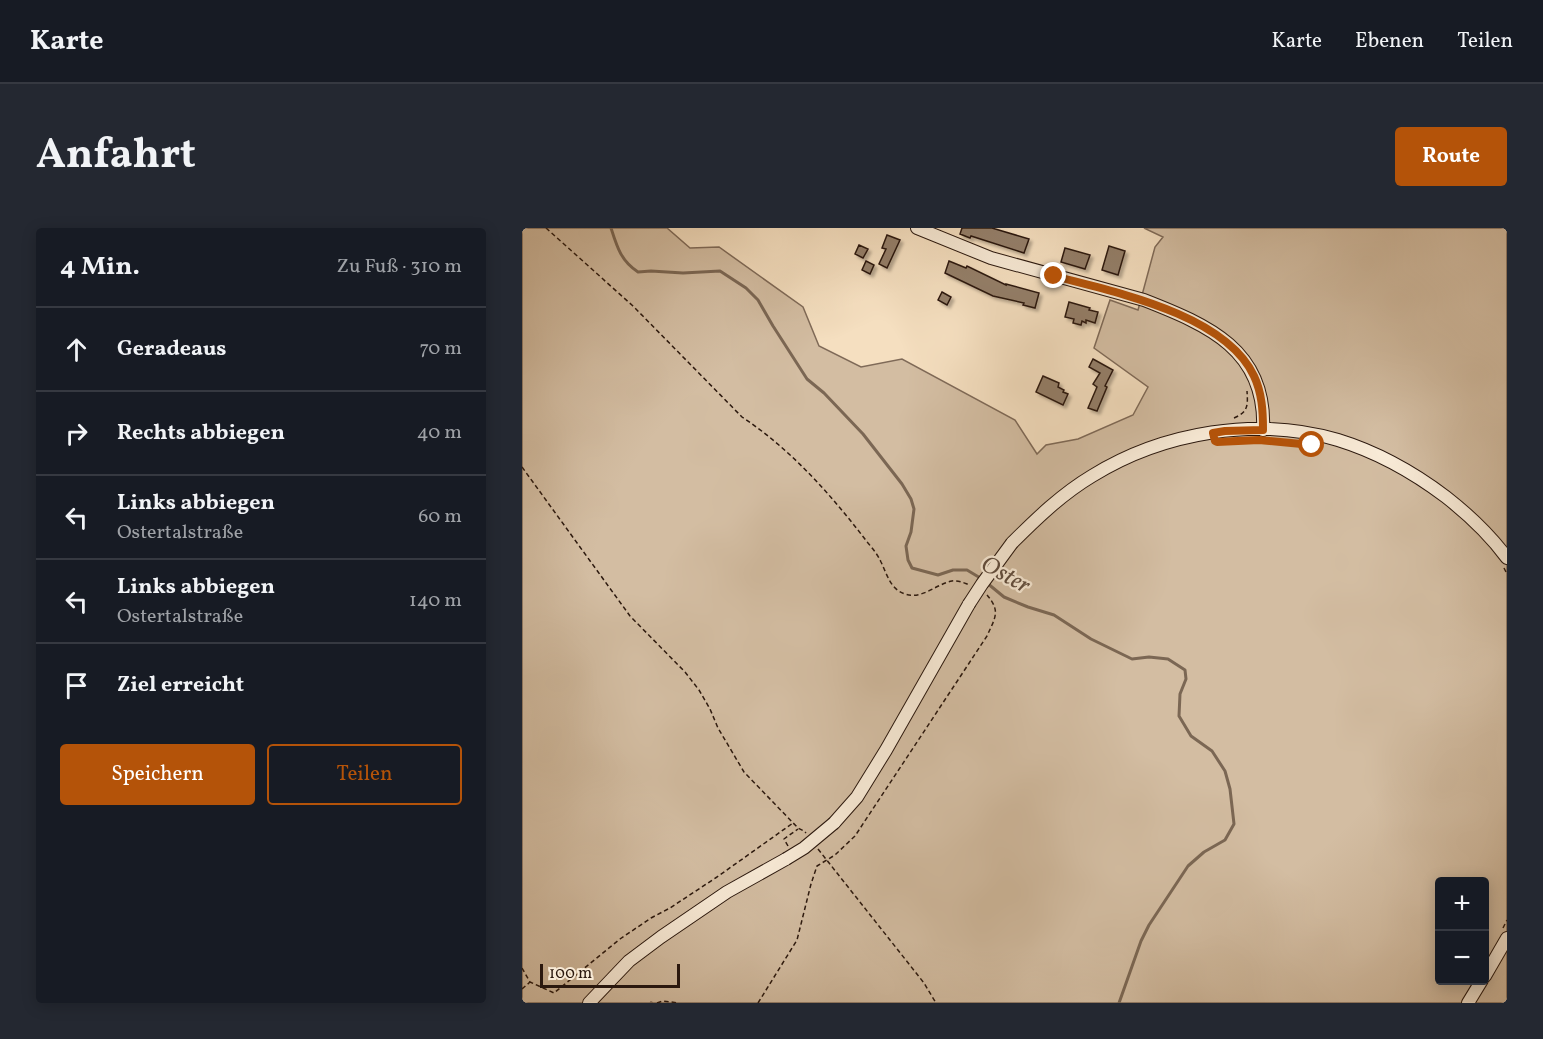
<!DOCTYPE html>
<html lang="de">
<head>
<meta charset="utf-8">
<style>
	:root { --surface:#171b24; --page:#242831; --text:#f1f3f6; --muted:#9ea1a6; --line:#363941; --accent:#b45309 }
	body { margin:0; font-family:Vollkorn,serif; background:var(--page); color:var(--text) }
	.controls { position:absolute; right:18px; bottom:18px; display:grid; overflow:hidden; border-radius:6px; box-shadow:0 3px 15px #0003 }
	.controls button { width:54px; height:54px; display:grid; place-items:center; padding:0; border:0; border-bottom:2px solid var(--line); background:var(--surface); color:var(--text); font:30px sans-serif }
	.scale { position:absolute; left:18px; bottom:15px; width:140px; box-sizing:border-box; padding-left:6px; border:3px solid #2b180e; border-top:0; font-size:16px; line-height:21px; white-space:nowrap; color:#2b180e; -webkit-text-stroke:4px #f8ead6; paint-order:stroke }
	.stop { position:absolute; width:18px; height:18px; margin:-14px; border:4px solid #b45309; border-radius:50%; background:#fff }
	.stop.end { background:#b45309; border-color:#fff; box-shadow:0 2px 6px #0008 }
	.list { margin:0; padding:0; list-style:none }
	h2 { display:flex; justify-content:space-between; align-items:center; height:78px; margin:0; padding:0 24px; font-size:26px }
	h2 small { font-size:20px; font-weight:400; color:var(--muted) }
	.list li { display:grid; grid-template-columns:39px 1fr auto; gap:18px; align-items:center; box-sizing:border-box; height:84px; padding:0 24px; border-top:2px solid var(--line) }
	.list b { display:block; font-size:22px; white-space:nowrap }
	.list p { margin:0; font-size:20px; white-space:nowrap; color:var(--muted) }
	.list em { font-size:20px; font-style:normal; color:var(--muted) }
	.actions { display:flex; gap:12px; padding:18px 24px }
	.actions a { flex:1; padding:14px 0; border:2px solid var(--accent); border-radius:6px; text-align:center; font-size:21px; color:var(--accent) }
	.actions .main { background:var(--accent); color:#fff }
	.icon { flex:none; width:33px; height:33px; fill:none; stroke:currentColor; stroke-width:2; stroke-linecap:round; stroke-linejoin:round }
	.map { position:relative; flex:none; width:985px; height:775px; overflow:hidden; border-radius:6px }
	header { display:flex; align-items:center; gap:36px; box-sizing:border-box; height:84px; padding:0 30px; background:var(--surface); border-bottom:2px solid var(--line) }
	header strong { font-size:28px }
	nav { display:flex; gap:33px; margin-inline-start:auto; font-size:21px }
	.intro { display:flex; align-items:center; justify-content:space-between; box-sizing:border-box; height:144px; padding:0 36px }
	h1 { margin:0; font-size:42px }
	.button { padding:15px 27px; border-radius:6px; background:var(--accent); color:#fff; font-size:21px; font-weight:700 }
	main { display:flex; gap:36px; padding:0 36px }
	aside { flex:1; background:var(--surface); border-radius:6px; box-shadow:0 3px 15px #0003 }
	.map>svg:first-child { display:block }
	.green { fill:#d3bda2; stroke:#7f6a58; stroke-width:1.5; fill-rule:evenodd }
	.lines { fill:none; stroke-linecap:round; stroke-linejoin:round }
	.stream { stroke:#7b6754; stroke-width:3 }
	.building { fill:#947f6b; stroke:#2b180e; stroke-width:1.5; filter:url(#shadow) }
	.secondary-casing { stroke:#2b180e; stroke-width:14 }
	.path { stroke:#2b180e; stroke-width:1.5; stroke-dasharray:4.5 3; stroke-linecap:butt }
	.secondary { stroke:#f8ead6; stroke-width:12 }
	.secondary-bridge-casing { stroke:#2b180e; stroke-width:14; stroke-linecap:butt }
	.secondary-bridge { stroke:#f8ead6; stroke-width:12 }
	.route { stroke:#b45309; stroke-width:8 }
	.labels { text-anchor:middle; stroke-width:4.5; stroke-linejoin:round; paint-order:stroke }
	.water-label { font-size:24px; font-style:italic; fill:#604c3d; stroke:#f8ead6 }
</style>
</head>
<body>
<header>
<strong>Karte</strong>
<nav><a>Karte</a><a>Ebenen</a><a>Teilen</a></nav>
</header>
<div class="intro"><h1>Anfahrt</h1><a class="button">Route</a></div>
<main>
<aside>
<h2>4 Min.<small>Zu Fuß · 310 m</small></h2>
<ul class="list">
<li><svg class="icon" aria-label="ahead" viewBox="0 0 24 24"><path d="M12 20V5M6 11l6-6 6 6"/></svg><div><b>Geradeaus</b></div><em>70 m</em></li>
<li><svg class="icon" aria-label="right" viewBox="0 0 24 24"><path d="M7 20v-9h11M14 6l5 5-5 5"/></svg><div><b>Rechts abbiegen</b></div><em>40 m</em></li>
<li><svg class="icon" aria-label="left" viewBox="0 0 24 24"><path d="M17 20v-9H6M10 6l-5 5 5 5"/></svg><div><b>Links abbiegen</b><p>Ostertalstraße</p></div><em>60 m</em></li>
<li><svg class="icon" aria-label="left" viewBox="0 0 24 24"><path d="M17 20v-9H6M10 6l-5 5 5 5"/></svg><div><b>Links abbiegen</b><p>Ostertalstraße</p></div><em>140 m</em></li>
<li><svg class="icon" aria-label="arrive" viewBox="0 0 24 24"><path d="M6 21V4h12l-3 4 3 4H6"/></svg><div><b>Ziel erreicht</b></div></li>
</ul>
<div class="actions"><a class="main">Speichern</a><a>Teilen</a></div>
</aside>
<div class="map">
<svg width="985" height="775" viewBox="0 0 985 775">
	<defs>
		<filter id="shadow"><feDropShadow dx="3" dy="3" stdDeviation="1.5" flood-color="#0004"/></filter>
	</defs>
	<rect width="100%" height="100%" fill="#f5dfc0"/>
	<filter id="stains"><feTurbulence type="fractalNoise" baseFrequency=".00333" numOctaves="4"/><feColorMatrix values="0 0 0 0 .2 0 0 0 0 .09 0 0 0 0 .02 0 0 0 .5 -.17"/></filter>
	<radialGradient id="worn" r=".72"><stop offset=".6" stop-color="#630" stop-opacity="0"/><stop offset="1" stop-color="#630" stop-opacity=".3"/></radialGradient>
	<path class="green" d="M0,0H145L168,20L197,19L281,79L297,118L339,139L380,131L493,192L515,226L524,217L556,211L611,187L626,159L572,120L588,72L616,82L633,19L641,9L622,0H985V775H131L129,774L128,775H0ZM918,654H963V752H918Z"/>
	<g class="lines">
		<path class="stream" d="M89,0C95,19 99,33 116,44L129,43L161,45L198,43L224,60L236,72L251,98L285,151L302,165L341,206L380,256L389,271L392,281L389,304L384,318L386,332L390,340L416,347L431,342H445L460,351
			M465,355L482,369L506,379L532,387L569,411L610,431L627,429L646,431L663,442L664,451L658,466L657,488L669,508L690,523L703,543L708,561L712,596L703,612L682,624L666,638L627,697L619,713L597,775"/>
	</g>
	<path class="building" d="M440,0H470L507,11L502,25L449,8L448,10L438,6Z
		M365,7L378,12L365,40L357,36L364,21L360,20Z
		M337,17L346,21L341,30L333,26Z
		M587,18L603,23L596,47L580,42Z
		M543,20L568,27L563,41L539,34Z
		M344,33L352,37L348,46L340,42Z
		M427,33L444,40L445,38L484,57V56L517,65L513,80L501,77L502,75L471,68L423,45Z
		M420,64L429,69L425,77L416,72Z
		M547,74L568,80L567,82L576,84L573,95L564,92V95L560,93L559,97L551,95L552,91L543,89Z
		M571,131L591,142L583,158L585,159L575,183L566,180L575,159L571,156L578,145L567,139Z
		M521,148L537,155L536,159L542,162L541,164L546,166L541,177L514,164Z"/>
	<g class="lines">
		<g class="secondary-casing">
			<path id="secondary" d="M395,0L469,30L622,72C686,97 745,122 741,202
				M490,315C515,290 540,266 570,248C641,204 736,188 816,212C855,224 891,244 924,269C947,287 968,307 985,330
				M312,595L335,569L364,522L447,376
				M963,748L985,710
				M67,775L107,733L139,709L205,664L264,631
				M946,775L960,752"/>
		</g>
		<path class="path" d="M24,0L111,78L220,189C270,222 310,268 346,315C351,321 356,327 359,334C365,346 368,361 383,366C400,372 414,356 430,353C436,352 442,355 448,357
			M712,190C726,184 726,178 725,163
			M0,239L108,388L163,444L177,462L188,481L196,500L222,544L276,600L282,603L284,605
			M982,340L985,346
			M266,618L262,611L276,601
			M296,621L402,755L414,775
			M981,700L985,692
			M0,740L8,754L32,765L98,711L129,690L148,680L195,649L271,595
			M0,761L8,754
			M135,775L141,773L157,775
			M236,775L275,712L289,656L295,638L313,627L333,608L465,408C473,390 479,383 465,367"/>
		<use href="#secondary" class="secondary"/>
		<g class="secondary-bridge-casing">
			<path id="secondary-bridge" d="M447,376L460,356L490,315
				M264,631L282,620L312,595"/>
		</g>
		<use href="#secondary-bridge" class="secondary-bridge"/>
	</g>
	<g class="lines">
		<path class="route" d="M532,48C592,64 703,86 732,148C740,165 741,183 741,202L703,203L691,205L693,213L695,214L737,212L790,217"/>
	</g>
	<g class="labels">
		<g class="water-label">
			<text transform="translate(484 346) rotate(29)" y="8">Oster</text>
		</g>
	</g>
	<rect width="100%" height="100%" filter="url(#stains)"/>
	<rect width="100%" height="100%" fill="url(#worn)"/>
</svg>
<div class="controls">
<button>+</button>
<button>−</button>
</div>
<div class="scale">100 m</div>
<div class="stop" style="left:790px;top:217px"></div>
<div class="stop end" style="left:532px;top:48px"></div>
</div>
</main>
</body>
</html>
